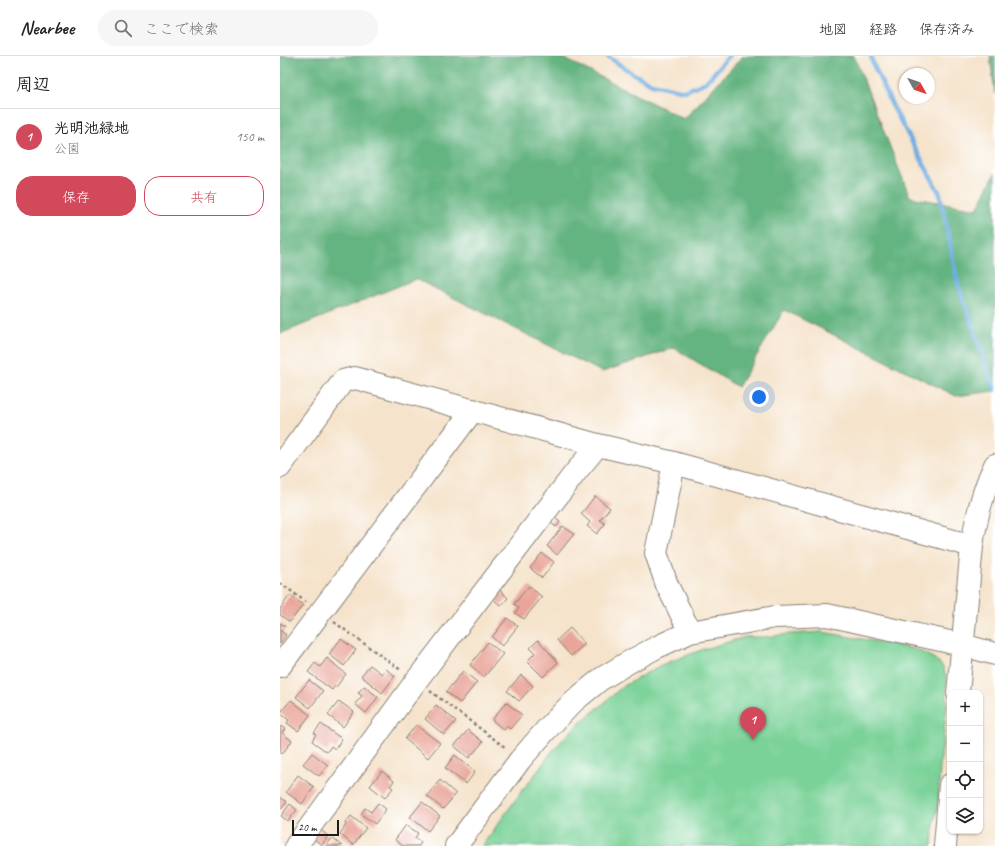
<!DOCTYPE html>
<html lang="ja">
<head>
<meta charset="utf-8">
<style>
	:root { --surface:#fff; --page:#f6f6f6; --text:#222; --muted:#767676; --line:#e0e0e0; --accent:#d1495b }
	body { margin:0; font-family:Caveat,"Klee One",sans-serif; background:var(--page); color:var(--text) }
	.controls { position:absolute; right:12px; bottom:12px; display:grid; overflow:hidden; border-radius:8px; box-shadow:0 1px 3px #0004 }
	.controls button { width:36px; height:36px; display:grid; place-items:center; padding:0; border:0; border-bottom:1px solid var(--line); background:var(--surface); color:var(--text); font:20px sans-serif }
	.compass { position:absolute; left:619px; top:12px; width:36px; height:36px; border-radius:50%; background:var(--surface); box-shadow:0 1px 3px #0004; rotate:130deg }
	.scale { position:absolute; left:12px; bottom:10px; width:47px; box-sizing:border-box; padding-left:4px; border:2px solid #1c1c1c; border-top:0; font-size:11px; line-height:14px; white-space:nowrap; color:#1c1c1c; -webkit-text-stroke:3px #fff; paint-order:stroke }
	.you { position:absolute; left:479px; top:341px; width:14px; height:14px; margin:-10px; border:3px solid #fff; border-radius:50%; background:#1a73e8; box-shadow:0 0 0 6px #1a73e833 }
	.badge { display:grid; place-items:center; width:26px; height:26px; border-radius:50%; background:var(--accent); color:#fff; font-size:13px; font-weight:700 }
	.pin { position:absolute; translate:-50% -33px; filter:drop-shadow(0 1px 2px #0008) }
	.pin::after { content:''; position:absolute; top:21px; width:14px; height:12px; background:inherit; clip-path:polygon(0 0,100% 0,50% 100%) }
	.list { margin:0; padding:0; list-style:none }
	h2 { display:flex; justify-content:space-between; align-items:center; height:52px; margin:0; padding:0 16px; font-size:17px }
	h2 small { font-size:13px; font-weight:400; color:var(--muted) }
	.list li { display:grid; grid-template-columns:26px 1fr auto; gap:12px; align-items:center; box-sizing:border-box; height:56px; padding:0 16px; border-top:1px solid var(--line) }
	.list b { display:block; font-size:15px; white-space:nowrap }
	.list p { margin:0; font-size:13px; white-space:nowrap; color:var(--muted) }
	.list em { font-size:13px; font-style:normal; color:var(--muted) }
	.actions { display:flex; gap:8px; padding:12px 16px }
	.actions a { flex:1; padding:9px 0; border:1px solid var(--accent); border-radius:16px; text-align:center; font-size:14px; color:var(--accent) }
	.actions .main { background:var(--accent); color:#fff }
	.icon { flex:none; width:22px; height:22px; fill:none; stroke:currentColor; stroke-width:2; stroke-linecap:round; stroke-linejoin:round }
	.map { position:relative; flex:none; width:715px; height:790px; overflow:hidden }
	header { display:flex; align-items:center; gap:24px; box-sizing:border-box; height:56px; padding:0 20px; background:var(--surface); border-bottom:1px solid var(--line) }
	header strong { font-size:19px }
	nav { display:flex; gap:22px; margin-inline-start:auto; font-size:14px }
	.search { width:280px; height:36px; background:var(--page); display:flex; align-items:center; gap:10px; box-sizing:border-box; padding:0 14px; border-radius:22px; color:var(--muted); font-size:15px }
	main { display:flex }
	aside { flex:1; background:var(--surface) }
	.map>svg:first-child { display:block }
	.green { fill:#7ad298; stroke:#4b775a }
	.forest { fill:#63b480; stroke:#40684e }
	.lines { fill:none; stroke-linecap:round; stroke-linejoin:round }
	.stream { stroke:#6eaee1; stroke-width:4.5 }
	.building { fill:#e9a59a }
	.minor-casing { stroke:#888074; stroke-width:24 }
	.path { stroke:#888074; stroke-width:2.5; stroke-dasharray:3 3; stroke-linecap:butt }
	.minor { stroke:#fff; stroke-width:22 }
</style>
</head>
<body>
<header>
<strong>Nearbee</strong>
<div class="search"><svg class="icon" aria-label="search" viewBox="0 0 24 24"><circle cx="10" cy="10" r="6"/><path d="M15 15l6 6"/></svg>ここで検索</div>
<nav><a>地図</a><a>経路</a><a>保存済み</a></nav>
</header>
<main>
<aside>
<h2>周辺<small></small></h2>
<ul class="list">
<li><span class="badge">1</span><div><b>光明池緑地</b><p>公園</p></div><em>150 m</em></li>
</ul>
<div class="actions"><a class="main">保存</a><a>共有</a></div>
</aside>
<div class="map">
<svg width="715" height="790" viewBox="0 0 715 790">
	<rect width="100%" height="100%" fill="#fff"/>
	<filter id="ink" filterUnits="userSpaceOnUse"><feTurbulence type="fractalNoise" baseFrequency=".025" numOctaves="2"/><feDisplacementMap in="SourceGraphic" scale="8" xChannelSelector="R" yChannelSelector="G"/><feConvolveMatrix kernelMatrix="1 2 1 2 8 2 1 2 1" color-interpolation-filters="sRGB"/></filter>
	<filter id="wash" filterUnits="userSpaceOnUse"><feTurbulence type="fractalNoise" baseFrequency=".012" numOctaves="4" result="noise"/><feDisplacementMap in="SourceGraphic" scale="16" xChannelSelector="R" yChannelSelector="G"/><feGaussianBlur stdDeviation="0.9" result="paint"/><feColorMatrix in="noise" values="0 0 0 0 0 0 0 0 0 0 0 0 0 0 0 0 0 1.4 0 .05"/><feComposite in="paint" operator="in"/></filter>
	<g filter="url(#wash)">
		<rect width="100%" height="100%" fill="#f5e3cb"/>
		<path class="green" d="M542,576L610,588L638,594L655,603L663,611L666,621L667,648L660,710L658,751L654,767L652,790H202L244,732L254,720L270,698L286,680L303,664L323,648L342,631L381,609L421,594L465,581H484L510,578Z"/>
		<path class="forest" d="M0,0H279L404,63L463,0H574L630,141L697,153L715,117V335L676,340L504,254L458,331L394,292L322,316L136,223L0,278Z
			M710,0H715V38Z"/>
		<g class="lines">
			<path class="stream" d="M327,0L352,17L372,28L405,35L426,26L449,0
				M591,0L593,8L613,51L660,138L678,228L715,334"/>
		</g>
		<g id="blocks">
			<path class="building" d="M315,440L330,452L320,464L325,468L317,478L307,470L310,466L301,458Z
				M274,461L280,466L276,471L270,466Z
				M283,470L294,478L277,499L267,490Z
				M262,497L274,506L262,522L250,512Z
				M249,530L262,541L244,563L235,557L239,552L234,548Z
				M219,533L228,542L221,550L212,542Z
				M10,539L23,549L10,566L0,559V553Z
				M227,562L238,570L222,590L212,581Z
				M0,567L5,570L1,575L6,579L0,588Z
				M290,572L305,588L291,600L277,584Z
				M61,583L76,594L64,610L49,598Z
				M258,584L278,606L263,621L247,605L255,597L250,592Z
				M208,586L223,598L204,621L190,609Z
				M47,602L66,618L56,631L55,630L52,634L28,616L35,607L40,611Z
				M90,609L102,618L106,613L115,620L102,637L81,620Z
				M183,615L197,626L180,647L166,636Z
				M241,619L253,630L239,645L227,635Z
				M29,624L43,635L30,652L16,641Z
				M84,630L98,641L86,657L75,648L82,640L78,637Z
				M11,644L30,659L18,675L7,667L9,664L0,657Z
				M59,645L74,656L63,671L48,659Z
				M226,646L242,659L230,673L227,670L224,674L212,664Z
				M156,649L176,665L164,679L145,663Z
				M41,668L62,683L55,693L51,690L47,696L32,685L36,678L34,677Z
				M136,669L160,687L148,702L125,683Z
				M0,670L5,673L2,677L12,685L2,698L0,696Z
				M188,674L203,686L189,702L174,690Z
				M32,697L48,709L39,720L23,708Z
				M175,699L195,716L186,728L165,712Z
				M102,715L114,725L110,730L113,732L105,742L90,730Z
				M18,719L34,731L22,748L6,736Z
				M160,724L176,738L163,753L147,740Z
				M0,741L7,746L0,754Z
				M142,746L160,760L148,775L130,761Z
				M98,747L106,753L95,768L81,758L85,752L91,756Z
				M10,748L17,754L8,765L1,760Z
				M71,760L86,772L73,789L60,778L66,769L65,767Z
				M126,769L138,777L135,782L141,786L139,790H123L115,784Z
				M41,774L48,780L42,789L34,783Z
				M52,782L62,790H46Z"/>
		</g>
	</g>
	<g filter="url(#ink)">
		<use href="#blocks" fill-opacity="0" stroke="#888074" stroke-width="1"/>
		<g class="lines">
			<g class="minor-casing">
				<path id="minor" d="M394,407L376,497L387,529L410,576
					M0,411L63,325L75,322L318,389L394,407L692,490
					M0,610L193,354
					M678,637L692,490C696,462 703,434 715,409
					M16,790L136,625L295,417L318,389
					M176,790L240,704L266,674L294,645L321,623L349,606L377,591L410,576L495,561L547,559L683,589L715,598
					M665,790L670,729"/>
			</g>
			<path class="path" d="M0,527L26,546
				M54,566L122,615
				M150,635L226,692"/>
			<use href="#minor" class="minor"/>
		</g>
	</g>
</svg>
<div class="controls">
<button>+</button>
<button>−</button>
<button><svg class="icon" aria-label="locate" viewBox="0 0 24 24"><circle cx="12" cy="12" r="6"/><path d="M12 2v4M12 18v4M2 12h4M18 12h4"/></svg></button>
<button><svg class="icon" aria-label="layers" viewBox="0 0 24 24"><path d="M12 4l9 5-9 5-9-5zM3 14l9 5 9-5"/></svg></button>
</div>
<svg class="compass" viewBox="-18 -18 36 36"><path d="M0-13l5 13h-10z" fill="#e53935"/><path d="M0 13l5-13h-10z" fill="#767676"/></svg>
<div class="scale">20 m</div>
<div class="you"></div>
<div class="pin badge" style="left:473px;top:684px">1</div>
</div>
</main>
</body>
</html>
